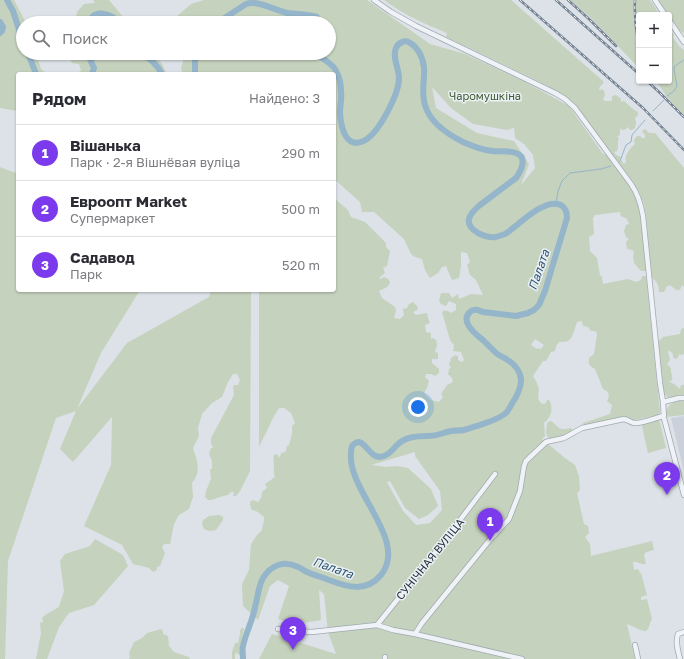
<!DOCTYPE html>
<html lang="ru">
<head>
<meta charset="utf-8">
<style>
	:root { --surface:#fff; --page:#f7f7f7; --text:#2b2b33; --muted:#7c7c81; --line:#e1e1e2; --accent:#7c3aed }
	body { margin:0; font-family:"Golos Text",sans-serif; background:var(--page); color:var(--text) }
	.controls { position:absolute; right:12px; top:12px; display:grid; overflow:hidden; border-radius:4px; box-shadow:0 1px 3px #0004 }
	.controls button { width:36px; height:36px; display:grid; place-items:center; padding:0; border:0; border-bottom:1px solid var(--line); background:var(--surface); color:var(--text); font:20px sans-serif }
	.you { position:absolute; left:418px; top:407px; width:14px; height:14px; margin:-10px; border:3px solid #fff; border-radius:50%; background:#1a73e8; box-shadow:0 0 0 6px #1a73e833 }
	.badge { display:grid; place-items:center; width:26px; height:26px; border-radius:50%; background:var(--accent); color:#fff; font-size:13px; font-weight:700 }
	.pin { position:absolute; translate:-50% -33px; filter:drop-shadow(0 1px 2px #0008) }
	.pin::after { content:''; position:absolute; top:21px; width:14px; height:12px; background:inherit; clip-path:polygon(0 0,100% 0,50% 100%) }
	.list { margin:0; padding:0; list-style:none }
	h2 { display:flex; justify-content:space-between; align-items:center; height:52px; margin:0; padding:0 16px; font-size:17px }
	h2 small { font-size:13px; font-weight:400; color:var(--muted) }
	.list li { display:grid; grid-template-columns:26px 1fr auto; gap:12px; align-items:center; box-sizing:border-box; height:56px; padding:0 16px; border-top:1px solid var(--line) }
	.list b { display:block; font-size:15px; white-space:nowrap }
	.list p { margin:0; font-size:13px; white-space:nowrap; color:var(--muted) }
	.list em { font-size:13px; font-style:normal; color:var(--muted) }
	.icon { flex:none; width:22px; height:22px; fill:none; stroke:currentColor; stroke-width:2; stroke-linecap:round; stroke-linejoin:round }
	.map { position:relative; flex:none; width:684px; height:659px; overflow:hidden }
	.search { position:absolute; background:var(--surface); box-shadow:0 1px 3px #0004; left:16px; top:16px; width:320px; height:44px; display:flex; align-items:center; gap:10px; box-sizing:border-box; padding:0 14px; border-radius:22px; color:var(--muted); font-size:15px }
	.panel { position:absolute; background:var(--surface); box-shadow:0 1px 3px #0004; left:16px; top:72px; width:320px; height:220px; border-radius:4px }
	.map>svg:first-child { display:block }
	.built { fill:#cad1da }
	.green { fill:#c5d2bd; fill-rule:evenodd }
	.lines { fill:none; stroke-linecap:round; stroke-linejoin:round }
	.stream { stroke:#95b5ca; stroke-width:1 }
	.river { stroke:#95b5ca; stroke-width:6 }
	.minor-casing { stroke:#a1a9b1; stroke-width:6 }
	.minor { stroke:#eff2f6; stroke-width:4.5 }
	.rail-casing { stroke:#758392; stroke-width:2.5 }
	.rail { stroke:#ecf1f5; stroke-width:1; stroke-dasharray:3; stroke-linecap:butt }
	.labels { text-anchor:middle; stroke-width:3; stroke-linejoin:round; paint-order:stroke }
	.park-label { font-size:11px; fill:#3e5b32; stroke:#ecf1f5 }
	.street-label { font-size:11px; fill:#25313f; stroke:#ecf1f5 }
	.water-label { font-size:12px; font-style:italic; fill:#2d5575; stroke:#ecf1f5 }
</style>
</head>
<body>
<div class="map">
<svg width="684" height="659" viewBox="0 0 684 659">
	<rect width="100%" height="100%" fill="#dce2e7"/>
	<path class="built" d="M684,416V472L671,418Z"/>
	<path class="green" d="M0,0H14L26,23H23V53H36L41,69L47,74H18V111L0,108Z
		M93,0H109L128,23H75L77,12L84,4L95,3Z
		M204,0H367L430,44L465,54L525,82L569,106L603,154H606L630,185L635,195L640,208L646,264V271H641L634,263L633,256L634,254L633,250L627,249L626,242L629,239L626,237L624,231L626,225L629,224L627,219L621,216L620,213V212L595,215L593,218L594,234L589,237L590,251L597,258L600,275L602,277L603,284L628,279L636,282L641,280L642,276H646L660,412L658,415L635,420L625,417L584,427L583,423L610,414L612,405L607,401L609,396L608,392L603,389L595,369C589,366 588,364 589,358L594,354L597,335V333L595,331H591L588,327L583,326L582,321L577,322C575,327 574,333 571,338C564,347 558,335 555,351L551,352L546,361H543L533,376C535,379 537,383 538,386C541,393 534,399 543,404L546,403L547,400H549C554,408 551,417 544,423L545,436L542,439L565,458L575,465L579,476L580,490L577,493L584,524L588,526L589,533L585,537L590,544L591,556L652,541L654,550L646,552L644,555L646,564C640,565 637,561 633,562L634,570L638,569L640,573H641L647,595L641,597V600L647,599L652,619C649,623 650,628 646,631C639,631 634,626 627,624L635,659H259L272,634L336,654L328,632L324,594L319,590L321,620L296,624L278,619L289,586L278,580L270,586L258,620L243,606L242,584L249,570L251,544L257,535L262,530L264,520V517C262,516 261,514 259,513C253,508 251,514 250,502L253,500L258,502L261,498L262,492L267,488L265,484L275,477C273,470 274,471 274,465C274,461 273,458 274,455L277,454L279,457H280L281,453L285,452C287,450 286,448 287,446L289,445L292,434V426L295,423L291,413L284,408H279L274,416L259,447V290H334V198L348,210L351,217L365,222L386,243V247L390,251L387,266L383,268L385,273L379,278L381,279L384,277L388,279L390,282C388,288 385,288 379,291L382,298L395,307L396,311L394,318L400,319L404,315L403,309L407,308L409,304L413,302L418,307L417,310L413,312L416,315L427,313L428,318L430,323L425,325L426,332L431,333V339L433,338L436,340L437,345L435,352L438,353V359H432V363L439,369V373L435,376L431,374H426L425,377L429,381L427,388L424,393L431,400L439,402L443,397L441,394L447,385L453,382L452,378L448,374L449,369L451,367L449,365L451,358L455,355L458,356V360L462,362L464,360L461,352L453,351L454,345L450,340L442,312C446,309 448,311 451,313L456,310V304L449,301L446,306L441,304L439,301L441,293H449L452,298L458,294L459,299L471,294L483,295L476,280L470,275L467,265L470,262L467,253L461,252V266L459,278L452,280L446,266L442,267L438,273L430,278L425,270L422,259L415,257L411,254L404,239L374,212H362L360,202L334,179V74H183L181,69L185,53H329V23H169L191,4ZM432,87L451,108L473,124L507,130L514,128L515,138L524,144L533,155L535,168L521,185L529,164L514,141L477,133L436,108ZM535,339L544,345L541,349L538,348L537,349L531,345ZM415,452V456L440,491L442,510L430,523L416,525L403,511L387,482L390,481L405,508L419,519L428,515L438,506L431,489L408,468L397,466L386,467L371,465Z
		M384,0H511L603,81C604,84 602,85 600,86L599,89L600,90L602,89L604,91L605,95L603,99L605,101H612V96L616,95L621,99V102L624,101C629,105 633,110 638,112V115L635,118L636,123L635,128L632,130H630L628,127L626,129L623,130L620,129V135L617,136L619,138C617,142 619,146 617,151L614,152L616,155L621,157L620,159L624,164L626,162C624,156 630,148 635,144L634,140L637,136H640L642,138H645V135L642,131L645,129L649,133H655L684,168V287L682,285L680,290H676L670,285L666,287L665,291L663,292H659C659,286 657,281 652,278L646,215L644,204L640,194L634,183L590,124L576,107L566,97L546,85L446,37L447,33C425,24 404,15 384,0Z
		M570,0H634L633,15L635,33L639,51V68L591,18Z
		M636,0H650L660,15H639V39L636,20Z
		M658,0H684V33L679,30Z
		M669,28L674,35L673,37L679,46L684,50V115L667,97L656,81H669Z
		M67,53H153L162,64L167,74H78L81,70L79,64L72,63Z
		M0,167L16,173L18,175V290H140L101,353L77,409L127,343L209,297L211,290H251L250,471L240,491L236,496H233L234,492H231L228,495L220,497L211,500H208L205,497L206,491L211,479L210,469H212V461L209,454L211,448H213L211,443V438L234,395L233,386L235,385H238L240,380L237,374H233L228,382L222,397L212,403L202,414L198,428L199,436L193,448C197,461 202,471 192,483L193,497L189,509L179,515L174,524L170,544H164L162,547L165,553L160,566L157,567V570L153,572L149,568L133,564L122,545L84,526L111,465L112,417L73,462L60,449L76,411L56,418L8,561L5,659H0Z
		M684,328V354L681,355L679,354L678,358L675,359L673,357V354L669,350L668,352L670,360L667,364L671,368C670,372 673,375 672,380L669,382C673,383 677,386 680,389L681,385H684V396L673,397H667C660,388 659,355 658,342L663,337L680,334L681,329Z
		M679,400H684V415L666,417C665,408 670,403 679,400Z
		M659,419L666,448L648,453L642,426L644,423Z
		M551,421C561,428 557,431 571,428L573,431L567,435L549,439L546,433C547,430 546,425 548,422Z
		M219,515L223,517V520L216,530L210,531L204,529L202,524L203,520L209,516Z
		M95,539L123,555L128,566L94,605L69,613L59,627L47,659H36L41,633L40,623L43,622L42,618L45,615L59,607L64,591L60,561L65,554L90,546Z
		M242,628H244L242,638L241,654L238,655L237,652L235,654V659H232V652L235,643H238L240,634V630Z
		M161,629L163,631V634L168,636L169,646L174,652L189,657L190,659H129L130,656L129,653L134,642L142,638L147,633Z"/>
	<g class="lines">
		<path class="stream" d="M667,96L674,91L677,86L674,69L675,66L684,60
			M653,111L664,100
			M620,161L626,145L631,142L632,135L645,120
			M556,204L558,191L562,181L570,173L601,169L611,166"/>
		<path class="river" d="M7,0L13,11L23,42
			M0,22L3,27L2,31L0,33
			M89,23C93,7 112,14 120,23
			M217,23L246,4C259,0 274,10 287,13C296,14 304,14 313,16L317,17L320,23
			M28,53L36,74
			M87,53L94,68L92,74
			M141,53C150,59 157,64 162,74
			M195,74V53
			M243,659C243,655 242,650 243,646C246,632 253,620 255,607C258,597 258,587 263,578C271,565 284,560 298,567C301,568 303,570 307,572C314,575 321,577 329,580C347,587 366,593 381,575C409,540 347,491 351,453C351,450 351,446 354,444C365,435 369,462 384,456C390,454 393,449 397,445C405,437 416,436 428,436C439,436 441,433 451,431C455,430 460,431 464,430C468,429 472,427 477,426C487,422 499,420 507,412C510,407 513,402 516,397C519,391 523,382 520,375C519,370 516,367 513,364C508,359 501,357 496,353C492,349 488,345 484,341C477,335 459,322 470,312C474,308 478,310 483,312L516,316L528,313L534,310L539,305L545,291L567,218C567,213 566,208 561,205C544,197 518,226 505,234C502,235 499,236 496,237C490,238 484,236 478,233C463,224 468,215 480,205L516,178C521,171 528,157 516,153C509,150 500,152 492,151C482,150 472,146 463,142C447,134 430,123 425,105C419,86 430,71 419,52C417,49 414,45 410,43C405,39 398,43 396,48C392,57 399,69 399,78C399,94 380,130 367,139C346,152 341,128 340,113C340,106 342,98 341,92C341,85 339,76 336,71C333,64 324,60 318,55V53"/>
		<g class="minor-casing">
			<path id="minor" d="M374,0L391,12L416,26L555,93L565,99L575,108L631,184C638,194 641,204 643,216L660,383L663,402L664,418L684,495
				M655,0L665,15
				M669,20L684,42
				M663,402L679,398H684
				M377,625L438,549L495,474
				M278,629L295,631L312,632L377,625L393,630L415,634L522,659
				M415,634L422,623L488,542L509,519L520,491L524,466L526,461L546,442L550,441L564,438L582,428L624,419C628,420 630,422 634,423C641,424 656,418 663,416
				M635,645L638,659
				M385,659V657
				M680,659C678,651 675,642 678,634L684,632"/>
		</g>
		<use href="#minor" class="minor"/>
		<g class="rail-casing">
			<path id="rail" d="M520,0L643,108L684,150
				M556,0L639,74
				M568,0L590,20L616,46
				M635,0C634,16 636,31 639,46
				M647,81L659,92L684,117"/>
		</g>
		<use href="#rail" class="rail"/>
	</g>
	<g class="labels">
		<g class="park-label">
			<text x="485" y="100">Чаромушкіна</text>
		</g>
		<g class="street-label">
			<text transform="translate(430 559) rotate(-51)" y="4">СУНІЧНАЯ ВУЛІЦА</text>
		</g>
		<g class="water-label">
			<text transform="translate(539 270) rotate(-71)" y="4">Палата</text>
			<text transform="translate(333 568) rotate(19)" y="4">Палата</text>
		</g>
	</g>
</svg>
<div class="controls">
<button>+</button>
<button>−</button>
</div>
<div class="you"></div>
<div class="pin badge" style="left:490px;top:541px">1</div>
<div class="pin badge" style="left:667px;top:495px">2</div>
<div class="pin badge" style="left:293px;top:650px">3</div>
<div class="search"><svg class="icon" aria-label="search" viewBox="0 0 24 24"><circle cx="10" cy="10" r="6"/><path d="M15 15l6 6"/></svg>Поиск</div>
<section class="panel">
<h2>Рядом<small>Найдено: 3</small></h2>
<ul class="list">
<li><span class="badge">1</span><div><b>Вішанька</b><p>Парк · 2-я Вішнёвая вуліца</p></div><em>290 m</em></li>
<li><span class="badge">2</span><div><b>Евроопт Market</b><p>Супермаркет</p></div><em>500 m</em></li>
<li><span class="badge">3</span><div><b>Садавод</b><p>Парк</p></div><em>520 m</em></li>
</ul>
</section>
</div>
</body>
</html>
